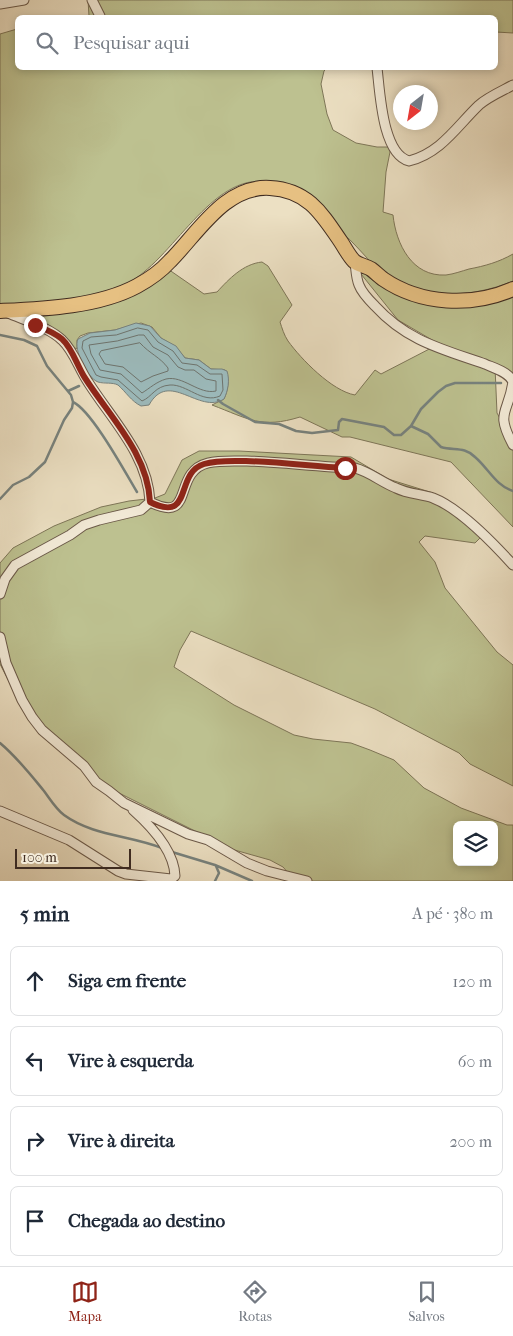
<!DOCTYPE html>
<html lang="pt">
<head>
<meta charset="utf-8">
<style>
	:root { --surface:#fff; --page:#f2f2f3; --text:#1f2937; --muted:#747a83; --line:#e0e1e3; --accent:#8f2418 }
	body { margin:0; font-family:"IM FELL French Canon",serif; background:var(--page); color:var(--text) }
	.controls { position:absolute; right:15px; bottom:15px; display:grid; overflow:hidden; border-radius:8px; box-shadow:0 2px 8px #0003 }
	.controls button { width:45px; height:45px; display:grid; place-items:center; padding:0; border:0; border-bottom:1px solid var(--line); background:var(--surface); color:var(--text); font:25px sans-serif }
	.compass { position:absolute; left:393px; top:85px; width:45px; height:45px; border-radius:50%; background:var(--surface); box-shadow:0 2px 8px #0003; rotate:211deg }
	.scale { position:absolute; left:15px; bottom:12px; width:116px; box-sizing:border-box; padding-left:5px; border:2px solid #402c20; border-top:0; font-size:14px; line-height:18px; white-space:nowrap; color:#402c20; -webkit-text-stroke:4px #f3ebd8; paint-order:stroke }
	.stop { position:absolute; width:15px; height:15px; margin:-11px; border:4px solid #8f2418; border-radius:50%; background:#fff }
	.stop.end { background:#8f2418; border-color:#fff; box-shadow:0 1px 5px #0008 }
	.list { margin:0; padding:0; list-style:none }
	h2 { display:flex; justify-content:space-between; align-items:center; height:65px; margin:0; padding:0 20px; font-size:21px }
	h2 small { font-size:16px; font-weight:400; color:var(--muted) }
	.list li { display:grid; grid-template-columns:32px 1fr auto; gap:15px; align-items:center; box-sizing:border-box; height:70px; margin:0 10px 10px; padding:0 10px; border:1px solid var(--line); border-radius:8px }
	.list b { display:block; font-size:19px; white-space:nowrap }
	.list em { font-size:16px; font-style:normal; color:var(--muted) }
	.icon { flex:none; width:28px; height:28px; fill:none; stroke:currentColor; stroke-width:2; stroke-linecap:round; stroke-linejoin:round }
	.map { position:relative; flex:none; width:513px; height:881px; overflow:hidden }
	.search { position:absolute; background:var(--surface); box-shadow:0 2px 8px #0003; left:15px; right:15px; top:15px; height:55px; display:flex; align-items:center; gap:12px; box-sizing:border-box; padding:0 18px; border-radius:8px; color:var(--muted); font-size:19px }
	.sheet { height:385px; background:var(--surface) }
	nav { display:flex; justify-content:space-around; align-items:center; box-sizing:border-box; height:70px; border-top:1px solid var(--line); background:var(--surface); font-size:14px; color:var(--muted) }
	nav a { display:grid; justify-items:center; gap:2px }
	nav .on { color:var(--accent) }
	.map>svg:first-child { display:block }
	.green { fill:#bdc190; stroke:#7e7658; fill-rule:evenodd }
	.water { fill:#9cbbbd; stroke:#77827e }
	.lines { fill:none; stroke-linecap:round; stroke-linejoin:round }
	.shore { stroke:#6e746e; stroke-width:1 }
	.stream { stroke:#77827e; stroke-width:2.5 }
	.minor-casing { stroke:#6b5949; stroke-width:11 }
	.primary-casing { stroke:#402c20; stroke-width:16 }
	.minor { stroke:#f3ebd8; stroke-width:9 }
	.primary { stroke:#e6c082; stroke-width:14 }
	.route { stroke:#8f2418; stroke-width:6 }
</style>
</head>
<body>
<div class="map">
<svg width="513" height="881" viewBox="0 0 513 881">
	<rect width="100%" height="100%" fill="#ece0c3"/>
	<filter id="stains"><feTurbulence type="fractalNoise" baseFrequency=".004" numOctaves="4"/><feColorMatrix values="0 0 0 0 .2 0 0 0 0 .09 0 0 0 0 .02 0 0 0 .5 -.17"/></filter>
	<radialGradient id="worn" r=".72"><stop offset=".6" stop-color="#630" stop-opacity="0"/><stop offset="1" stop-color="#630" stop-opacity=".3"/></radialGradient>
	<path class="green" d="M88,0H513V33L496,32V18H78L89,16Z
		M17,29L18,68H327L324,71L321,84L327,114L333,130L356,143L377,147H391L386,172L383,212L393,215C396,244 412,277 446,275C454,274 462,271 469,269C485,266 499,262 513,254V281C470,299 415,301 377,268C364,256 354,242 340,231C328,221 315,213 303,205C294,199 277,184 268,182C211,172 173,261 126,284C90,302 40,303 0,306V34Z
		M262,262L268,266L292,305L280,322C282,328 284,335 288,341C301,359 332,391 355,395L375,370L381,374L439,344L398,320L361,274L364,273C371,280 381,286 390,290C432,314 469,309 513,295V380L495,367L497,413L513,442V527L451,462L350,437H342L300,417C261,429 249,419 212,405L224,399C228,389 230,381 225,370L211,369L199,360L185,358L176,347L161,338L152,327L141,323L115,330L88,333L80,336L77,340V349C67,345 65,341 59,333C50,324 37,319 26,314L74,307L165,267L204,294L217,292C229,279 243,264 262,262Z
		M199,451H239L351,457L388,479L433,493L478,529L483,535L475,543L425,536L419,542L435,562L445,588L497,652L513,665V786L470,764L459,753L375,709L191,631L180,650L174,667L234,705L294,735L313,739L351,743L370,750L394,760L424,788L461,808L507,825H513V881H291V876L283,867L270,860L231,849L103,785L26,715L0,664V563L13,548L54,526L101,507L129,501L155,498L165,494L182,460ZM457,825H494V862H457Z"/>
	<path class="water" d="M136,323L150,326L161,338L176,346L185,358L199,360L211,369H222L227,371C230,380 228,391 224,399C199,415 169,369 149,405L141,406C131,401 126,392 118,385C112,382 105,384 98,382C87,378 73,349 78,339L90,333L115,330Z"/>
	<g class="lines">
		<path class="shore" d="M138,328L148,330L158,342L173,351L182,363L197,365L210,374H222L223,390L220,396C202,404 187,384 170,385C155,386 152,397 142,401L118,380L101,377L96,375L82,348L83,341L91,337L116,335Z
			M139,335H144L153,347L168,355L178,367L185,370H194L206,379L216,381V391C199,395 183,375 166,379C156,382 150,388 142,393L121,374L100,370L91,354L89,345L117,341Z
			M140,343C150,354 160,357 168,368V371L153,376L141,382L123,367L105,364L99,354L101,351Z"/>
		<path class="stream" d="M0,335L24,340L37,346L47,366L71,395L73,402L72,408L64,420L45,462L29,477L13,485L0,499
			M68,391L79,386
			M218,400L223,404L255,422L279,424L296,431L312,433L338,430L339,422L342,419L384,427L394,435H401L411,426L421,409L438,392L446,386L455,383H501
			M73,402C92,411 125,472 137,492
			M411,426L428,434L441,447C454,451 464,446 475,457C489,469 495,485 513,491
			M0,743C17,757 30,774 44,791C50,799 56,809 64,815C93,836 129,835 162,848
			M172,852L215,865L252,881
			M215,881L219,873L216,866"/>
		<g class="minor-casing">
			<path id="minor" d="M92,0L100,16
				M0,4L24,0
				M377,68C380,91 382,154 409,161C441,153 457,126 479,105C488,97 502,91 513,85
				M355,262C356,270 356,278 359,285C362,293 369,300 375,306C407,341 442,349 485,364C494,368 509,372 513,382
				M513,382C508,415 495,411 513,445
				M150,502C196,525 171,472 208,463C220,460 234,461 247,461C283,462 318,467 355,468C370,472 381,482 396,488C408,494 421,494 433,498C459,508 494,544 513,565
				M0,594L5,579L15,565L70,535L84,525L99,520L141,510L150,502C148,455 112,420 88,382C79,369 74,351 62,340C50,328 24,320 8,313
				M0,637L6,663L22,700L32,717L42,730L84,766L96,782L109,791L124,803L188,834L208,840L247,863L267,871L307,881
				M0,811L69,840L118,871L126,874L171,879L175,876C174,850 151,826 133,810"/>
		</g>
		<g class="primary-casing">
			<path id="primary" d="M0,311C43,309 98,307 137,286C148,280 161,271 170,261C198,233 225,185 270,188C308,190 322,214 341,242C345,248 349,256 354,261C358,265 366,266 371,269C375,272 379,276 383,279C421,305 472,307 513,289"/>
		</g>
		<use href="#minor" class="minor"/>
		<use href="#primary" class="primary"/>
	</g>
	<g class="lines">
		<path class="route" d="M35,325C45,329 54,332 62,339C73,349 77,366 85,378C110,417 148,454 150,502C194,524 174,473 204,464C217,460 232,461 246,461C279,462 312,466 345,468"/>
	</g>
	<rect width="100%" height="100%" filter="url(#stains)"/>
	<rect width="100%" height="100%" fill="url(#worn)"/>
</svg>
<div class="controls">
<button><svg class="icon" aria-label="layers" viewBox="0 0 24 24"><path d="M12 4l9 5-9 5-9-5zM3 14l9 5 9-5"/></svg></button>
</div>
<svg class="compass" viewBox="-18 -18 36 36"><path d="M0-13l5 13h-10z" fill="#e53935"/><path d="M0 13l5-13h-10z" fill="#747a83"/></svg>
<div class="scale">100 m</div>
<div class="stop" style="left:345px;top:468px"></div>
<div class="stop end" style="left:35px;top:325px"></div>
<div class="search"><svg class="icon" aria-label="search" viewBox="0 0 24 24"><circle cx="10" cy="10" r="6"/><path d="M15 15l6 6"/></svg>Pesquisar aqui</div>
</div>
<section class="sheet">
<h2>5 min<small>A pé · 380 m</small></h2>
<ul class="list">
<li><svg class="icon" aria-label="ahead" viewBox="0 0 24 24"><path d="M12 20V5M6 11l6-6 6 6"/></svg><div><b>Siga em frente</b></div><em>120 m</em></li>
<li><svg class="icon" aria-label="left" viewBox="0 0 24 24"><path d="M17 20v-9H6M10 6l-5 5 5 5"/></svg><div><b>Vire à esquerda</b></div><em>60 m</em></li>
<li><svg class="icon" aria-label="right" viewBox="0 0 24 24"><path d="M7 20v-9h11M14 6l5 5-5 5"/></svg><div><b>Vire à direita</b></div><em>200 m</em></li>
<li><svg class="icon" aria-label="arrive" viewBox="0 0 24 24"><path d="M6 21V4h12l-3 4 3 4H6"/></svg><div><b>Chegada ao destino</b></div></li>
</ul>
</section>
<nav>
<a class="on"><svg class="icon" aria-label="map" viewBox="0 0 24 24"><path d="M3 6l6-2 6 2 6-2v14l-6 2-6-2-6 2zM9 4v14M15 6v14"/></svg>Mapa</a>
<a><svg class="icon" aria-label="directions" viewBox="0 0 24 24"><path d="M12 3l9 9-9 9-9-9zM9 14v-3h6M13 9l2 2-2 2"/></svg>Rotas</a>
<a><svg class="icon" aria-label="saved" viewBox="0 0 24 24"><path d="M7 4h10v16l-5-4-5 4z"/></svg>Salvos</a>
</nav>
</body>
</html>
